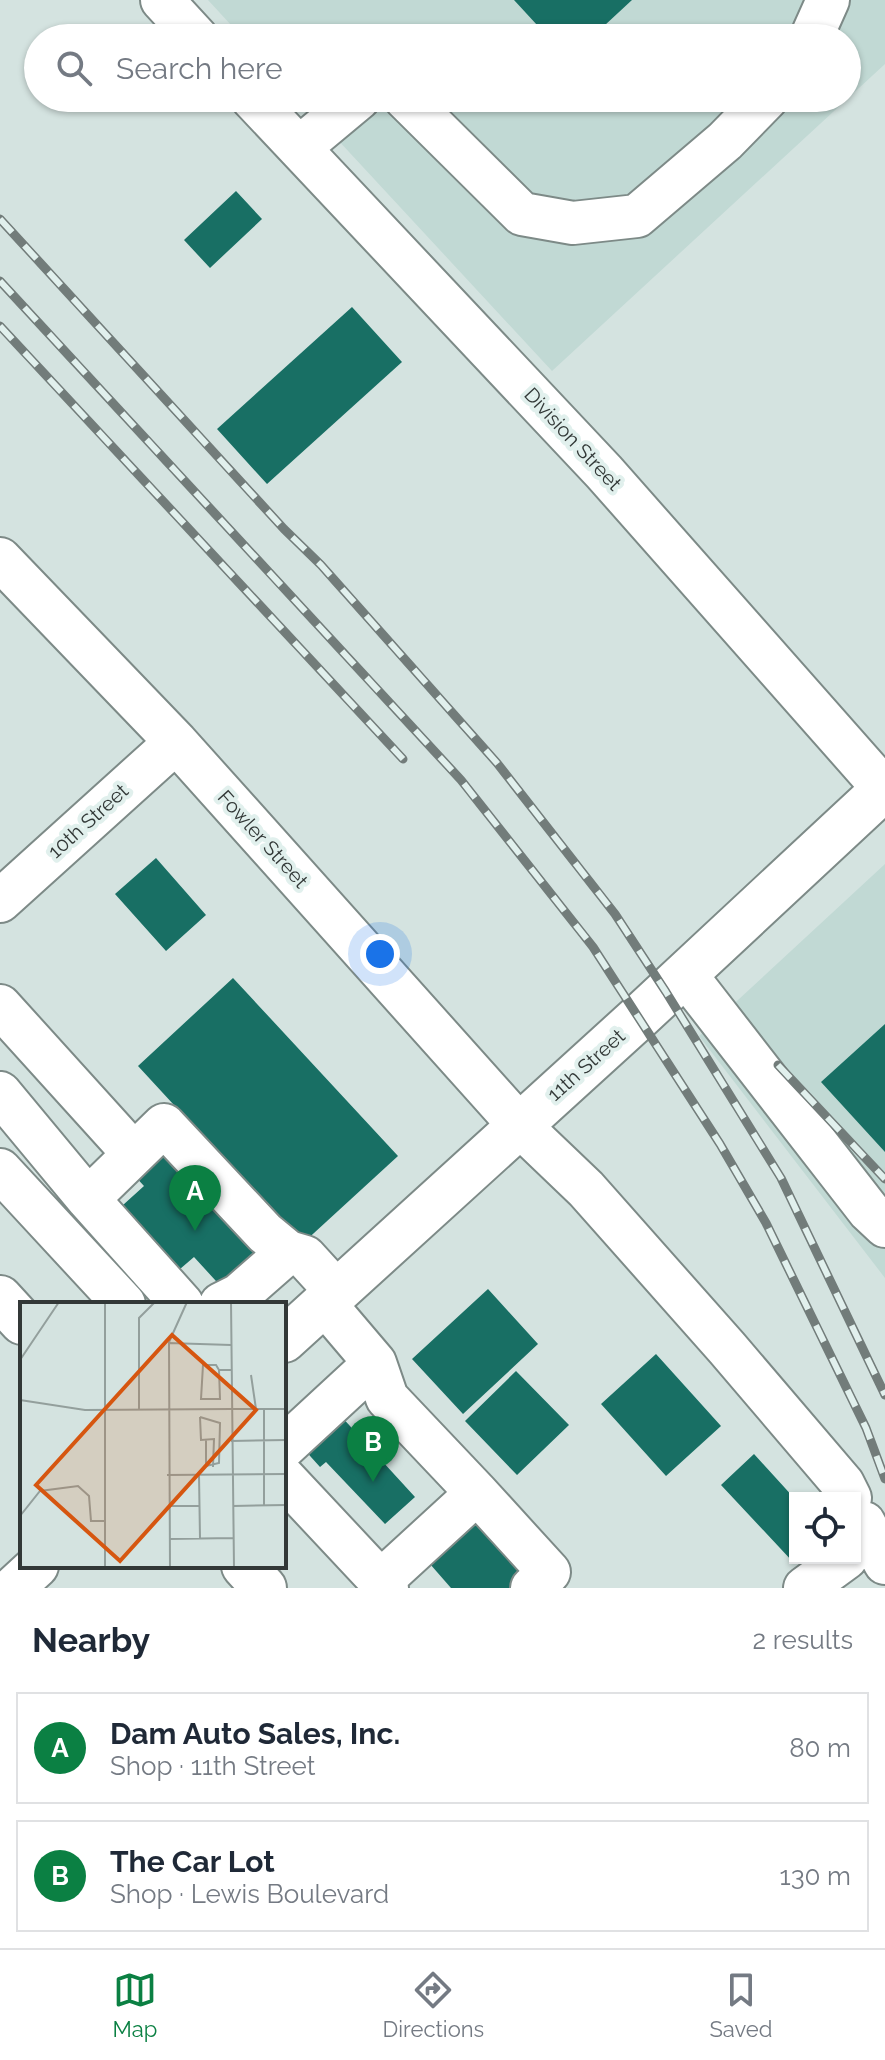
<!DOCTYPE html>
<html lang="en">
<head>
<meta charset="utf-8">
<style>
	:root { --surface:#fff; --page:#f2f2f3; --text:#1f2937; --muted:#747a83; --line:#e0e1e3; --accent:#0b8043 }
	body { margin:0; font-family:Raleway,sans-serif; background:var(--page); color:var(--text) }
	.controls { position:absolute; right:24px; bottom:24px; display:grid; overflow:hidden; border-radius:0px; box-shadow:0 2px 6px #0004 }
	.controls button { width:72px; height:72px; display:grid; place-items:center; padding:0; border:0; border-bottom:2px solid var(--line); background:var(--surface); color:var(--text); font:40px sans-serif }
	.you { position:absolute; left:380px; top:954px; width:28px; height:28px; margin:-20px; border:6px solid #fff; border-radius:50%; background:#1a73e8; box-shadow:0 0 0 12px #1a73e833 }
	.badge { display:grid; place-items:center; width:52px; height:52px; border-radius:50%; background:var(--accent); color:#fff; font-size:26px; font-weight:700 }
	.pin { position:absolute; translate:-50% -66px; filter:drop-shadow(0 2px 4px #0008) }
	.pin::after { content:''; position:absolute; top:42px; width:28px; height:24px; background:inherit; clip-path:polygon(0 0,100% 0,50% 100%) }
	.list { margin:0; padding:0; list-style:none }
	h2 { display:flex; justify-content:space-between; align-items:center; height:104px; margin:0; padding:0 32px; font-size:34px }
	h2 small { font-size:26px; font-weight:400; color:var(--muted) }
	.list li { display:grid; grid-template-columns:52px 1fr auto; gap:24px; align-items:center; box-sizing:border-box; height:112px; margin:0 16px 16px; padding:0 16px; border:2px solid var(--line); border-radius:0px }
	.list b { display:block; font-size:30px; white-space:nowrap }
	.list p { margin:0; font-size:26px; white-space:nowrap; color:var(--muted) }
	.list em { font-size:26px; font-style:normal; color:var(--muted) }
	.icon { flex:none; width:44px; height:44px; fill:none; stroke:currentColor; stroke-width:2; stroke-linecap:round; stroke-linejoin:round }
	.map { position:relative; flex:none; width:885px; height:1588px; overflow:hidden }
	.search { position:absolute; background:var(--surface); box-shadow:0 2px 6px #0004; left:24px; right:24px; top:24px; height:88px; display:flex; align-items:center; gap:20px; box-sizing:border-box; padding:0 28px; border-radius:44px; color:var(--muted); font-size:30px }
	.sheet { height:360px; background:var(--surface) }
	nav { display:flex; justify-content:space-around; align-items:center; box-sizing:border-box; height:112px; border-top:2px solid var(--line); background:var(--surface); font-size:22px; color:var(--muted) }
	nav a { display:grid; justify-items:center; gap:4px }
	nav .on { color:var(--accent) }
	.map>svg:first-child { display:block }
	.built { fill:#c1d9d4 }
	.building { fill:#186f64 }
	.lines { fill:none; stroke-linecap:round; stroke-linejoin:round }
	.minor-casing { stroke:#7d8a87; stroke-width:46 }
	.major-casing { stroke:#7d8a87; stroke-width:48 }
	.minor { stroke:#fff; stroke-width:42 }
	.major { stroke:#fff; stroke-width:44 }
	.rail-casing { stroke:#727c7a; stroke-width:9 }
	.rail { stroke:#e1f0ed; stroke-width:6; stroke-dasharray:18; stroke-linecap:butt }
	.labels { text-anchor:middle; stroke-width:8; stroke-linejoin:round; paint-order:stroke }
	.street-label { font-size:20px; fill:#323837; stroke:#e1f0ed }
	.inset-road { fill:none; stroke:#939f9c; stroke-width:2 }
	.view { fill:#d65610; fill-opacity:0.15; stroke:#d65610; stroke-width:4 }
	.inset-edge { fill:none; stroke:#323837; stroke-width:4 }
</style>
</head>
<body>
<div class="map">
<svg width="885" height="1588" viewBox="0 0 885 1588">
	<rect width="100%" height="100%" fill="#d4e3e0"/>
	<path class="built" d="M208,0H885V64L552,371L299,98H847V38H243Z
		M885,864V1278L699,1036Z"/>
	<path class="building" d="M514,0H632L591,38H549Z
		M236,191L262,219L210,268L184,240Z
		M352,307L402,362L267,484L217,429Z
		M156,858L206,915L166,951L115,894Z
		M233,978L398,1156L302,1244L138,1066Z
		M885,1024V1152L821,1082Z
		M166,1143L267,1256L226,1292L194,1257L180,1269L123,1205L144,1186L132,1173Z
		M488,1289L538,1344L463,1414L412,1359Z
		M656,1354L721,1426L666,1476L601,1404Z
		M516,1371L569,1425L517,1475L465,1421Z
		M339,1414L415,1497L385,1524L326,1462L320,1467L302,1447Z
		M754,1454L795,1499V1558H798L793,1562L721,1485Z
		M480,1519L534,1579L523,1588H451L430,1564Z"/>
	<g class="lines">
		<g class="minor-casing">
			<path id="minor" d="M162,0L197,38
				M811,38L828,0
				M252,98L604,472L885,790
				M405,98L522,214L573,223L637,216L725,141L767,98
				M299,148L359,98
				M0,559L176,742L519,1125L586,1189L727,1348L843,1484L850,1498
				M0,901L176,742
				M685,974L869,1211L885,1226
				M0,1006L134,1154
				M0,1093L88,1199L164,1125L265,1233L288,1252L305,1257L337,1292
				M0,1170L124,1304
				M88,1199L182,1304
				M324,1303L375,1363
				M221,1304L239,1295L288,1252
				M284,1447L375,1363L387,1398L477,1493L549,1572L532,1588
				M284,1478L387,1588
				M864,1523L885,1563
				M381,1581L477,1493
				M13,1588L37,1566
				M805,1588L846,1558"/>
		</g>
		<g class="major-casing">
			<path id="major" d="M0,1298L22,1322
				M284,1340L638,1018L885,788
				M244,1566L264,1588"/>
		</g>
		<use href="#minor" class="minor"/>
		<use href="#major" class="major"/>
		<g class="rail-casing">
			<path id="rail" d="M0,219L284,529L321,565L497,763L615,914L666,992L781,1178L885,1395
				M0,281L461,780L593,947L720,1144L766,1223L866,1428L885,1479
				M0,326L403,759
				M778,1065L885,1179"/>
		</g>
		<use href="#rail" class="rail"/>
	</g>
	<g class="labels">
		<g class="street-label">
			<text transform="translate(573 439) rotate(47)" y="7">Division Street</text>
			<text transform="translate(88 821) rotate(-42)" y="7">10th Street</text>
			<text transform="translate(263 839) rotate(48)" y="7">Fowler Street</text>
			<text transform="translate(586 1065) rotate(-42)" y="7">11th Street</text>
		</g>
	</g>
	<g transform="translate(20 1302)">
		<rect width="266" height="266" fill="#d4e3e0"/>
		<path class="inset-road" d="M85,0V266M211,0L214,266M149,40L167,0M0,58L39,0M199,68L196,63H183L181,97H200L199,68H211M231,73L236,107M0,98L65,108L211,107M211,107H266M244,107V204M119,108V16L135,0M180,115L200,121L199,161L186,164V138M180,115L181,138L194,137L193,165M211,139L266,138M147,173L266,172M179,173L180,236M148,204H180M213,204L266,203M0,214L20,189L58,184L69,194L71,219H85M149,237L213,236M150,266L149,41L211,43"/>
		<path class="view" d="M152,33L236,108L100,259L16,183Z"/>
		<rect width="266" height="266" class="inset-edge"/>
	</g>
</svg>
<div class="controls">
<button><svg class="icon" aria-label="locate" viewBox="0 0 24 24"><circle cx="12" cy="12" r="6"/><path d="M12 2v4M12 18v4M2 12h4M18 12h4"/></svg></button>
</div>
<div class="you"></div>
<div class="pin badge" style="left:195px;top:1231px">A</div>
<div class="pin badge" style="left:373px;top:1482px">B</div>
<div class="search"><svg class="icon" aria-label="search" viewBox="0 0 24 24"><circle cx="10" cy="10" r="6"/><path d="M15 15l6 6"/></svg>Search here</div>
</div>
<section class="sheet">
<h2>Nearby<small>2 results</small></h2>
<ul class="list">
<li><span class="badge">A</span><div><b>Dam Auto Sales, Inc.</b><p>Shop · 11th Street</p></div><em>80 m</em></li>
<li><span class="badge">B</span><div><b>The Car Lot</b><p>Shop · Lewis Boulevard</p></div><em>130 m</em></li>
</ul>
</section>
<nav>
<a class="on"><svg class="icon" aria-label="map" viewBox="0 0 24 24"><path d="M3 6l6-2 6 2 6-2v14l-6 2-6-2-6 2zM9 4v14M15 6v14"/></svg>Map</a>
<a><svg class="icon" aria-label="directions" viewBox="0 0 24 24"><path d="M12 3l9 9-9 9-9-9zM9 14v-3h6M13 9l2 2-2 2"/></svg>Directions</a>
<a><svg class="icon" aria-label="saved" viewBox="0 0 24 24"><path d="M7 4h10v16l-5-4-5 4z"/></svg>Saved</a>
</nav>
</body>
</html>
